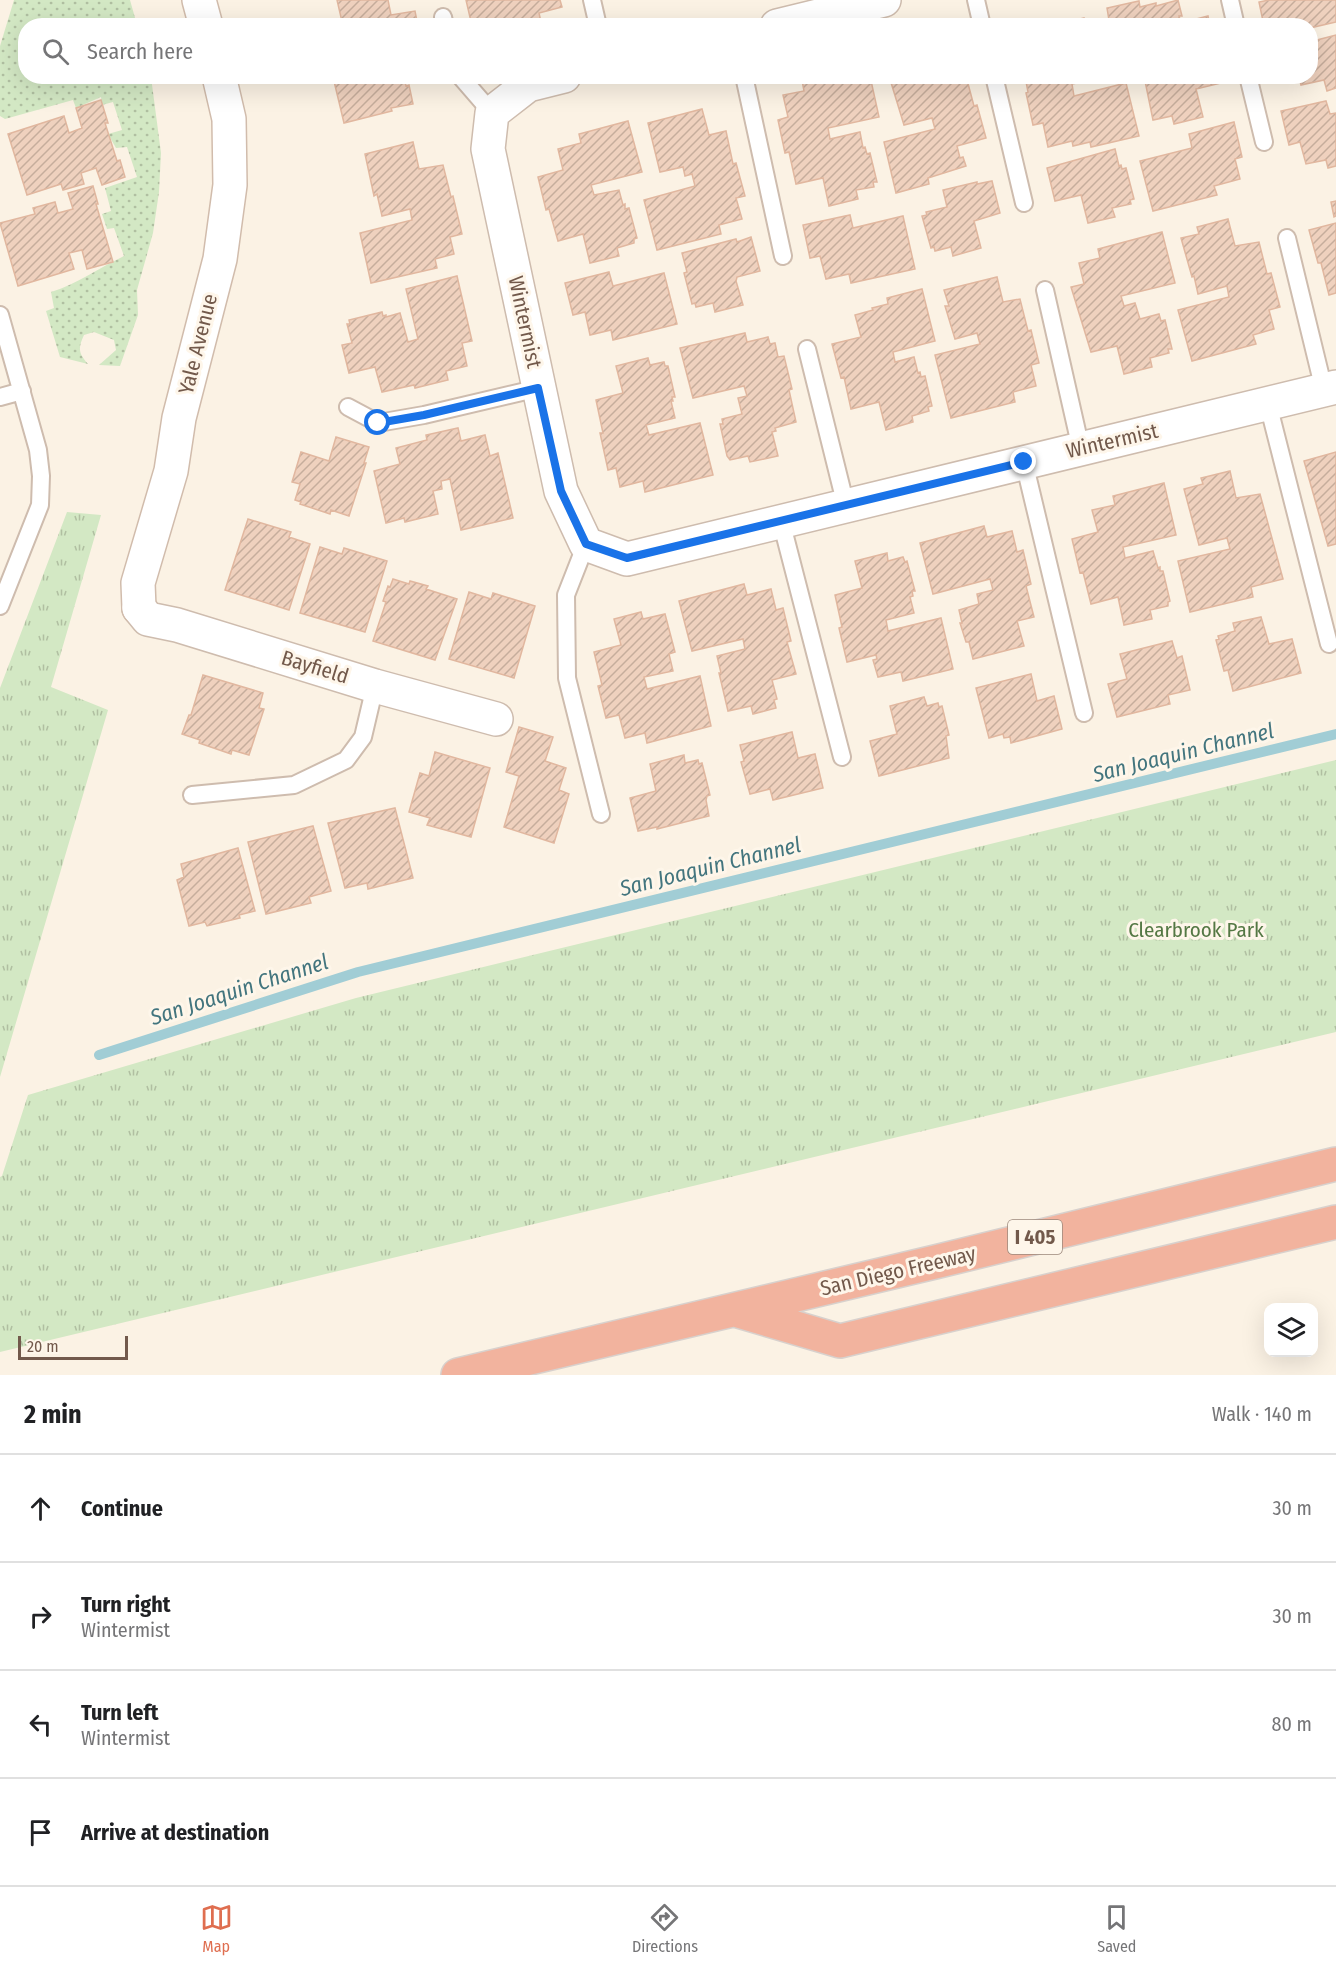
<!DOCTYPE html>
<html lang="en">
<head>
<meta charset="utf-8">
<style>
	:root { --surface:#fff; --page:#f6f6f6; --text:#202124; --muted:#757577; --line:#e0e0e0; --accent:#df6e50 }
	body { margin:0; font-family:"Fira Sans Condensed",sans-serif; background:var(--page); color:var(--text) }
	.controls { position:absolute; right:18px; bottom:18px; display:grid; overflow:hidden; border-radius:12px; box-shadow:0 6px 24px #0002 }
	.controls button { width:54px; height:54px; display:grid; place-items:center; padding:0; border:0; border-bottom:2px solid var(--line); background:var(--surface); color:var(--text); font:30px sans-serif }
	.scale { position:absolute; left:18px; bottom:15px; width:110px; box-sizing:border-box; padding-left:6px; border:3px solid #72594b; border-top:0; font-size:16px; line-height:21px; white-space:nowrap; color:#72594b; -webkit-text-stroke:4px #fef6ea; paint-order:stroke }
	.stop { position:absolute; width:18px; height:18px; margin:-14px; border:4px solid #1a73e8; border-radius:50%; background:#fff }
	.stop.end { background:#1a73e8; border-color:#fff; box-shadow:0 2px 6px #0008 }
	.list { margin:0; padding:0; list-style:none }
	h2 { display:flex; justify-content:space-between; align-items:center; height:78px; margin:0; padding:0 24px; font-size:26px }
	h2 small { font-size:20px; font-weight:400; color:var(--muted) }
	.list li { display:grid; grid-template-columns:39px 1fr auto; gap:18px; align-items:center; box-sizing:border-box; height:108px; padding:0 24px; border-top:2px solid var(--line) }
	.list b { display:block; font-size:22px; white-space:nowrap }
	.list p { margin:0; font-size:20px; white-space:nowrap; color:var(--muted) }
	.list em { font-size:20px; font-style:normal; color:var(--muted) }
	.icon { flex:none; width:33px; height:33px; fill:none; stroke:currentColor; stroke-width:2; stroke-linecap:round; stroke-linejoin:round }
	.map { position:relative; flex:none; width:1336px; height:1375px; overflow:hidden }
	.search { position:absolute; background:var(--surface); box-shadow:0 6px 24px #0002; left:18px; right:18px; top:18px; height:66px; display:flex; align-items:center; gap:15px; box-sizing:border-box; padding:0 21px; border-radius:24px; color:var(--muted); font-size:22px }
	.sheet { height:510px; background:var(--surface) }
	nav { display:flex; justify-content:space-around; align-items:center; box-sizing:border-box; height:84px; border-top:2px solid var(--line); background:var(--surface); font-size:16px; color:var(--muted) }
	nav a { display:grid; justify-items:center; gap:3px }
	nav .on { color:var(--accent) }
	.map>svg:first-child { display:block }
	.grass { fill:url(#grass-dots) }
	.park { fill:url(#park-tufts) }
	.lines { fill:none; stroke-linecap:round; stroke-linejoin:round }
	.stream { stroke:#a1cdd5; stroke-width:10 }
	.building { fill:url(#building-hatch); stroke:#e1b79f; stroke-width:1.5 }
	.lane-casing { stroke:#cebcae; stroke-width:20 }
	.street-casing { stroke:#cebcae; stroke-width:36 }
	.secondary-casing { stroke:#d1bcac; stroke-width:36 }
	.highway-casing { stroke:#d8d1cd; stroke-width:36 }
	.lane { stroke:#fff; stroke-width:16 }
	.street { stroke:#fff; stroke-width:33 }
	.secondary { stroke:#fff; stroke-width:33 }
	.highway { stroke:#f2b39e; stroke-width:33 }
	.route { stroke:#1a73e8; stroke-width:8 }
	.labels { text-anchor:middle; stroke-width:6; stroke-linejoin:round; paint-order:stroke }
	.shield { fill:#fef6ea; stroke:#9c887b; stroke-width:1.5 }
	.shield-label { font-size:20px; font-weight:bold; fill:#72594b }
	.street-label { font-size:21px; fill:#72594b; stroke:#fef6ea }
	.park-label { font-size:21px; fill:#547844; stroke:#fef6ea }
	.water-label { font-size:22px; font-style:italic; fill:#43757e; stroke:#fef6ea }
</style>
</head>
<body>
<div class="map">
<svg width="1336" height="1375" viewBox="0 0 1336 1375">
	<defs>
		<pattern id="grass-dots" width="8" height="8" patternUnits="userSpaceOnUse" patternTransform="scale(1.5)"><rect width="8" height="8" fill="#d3e8c4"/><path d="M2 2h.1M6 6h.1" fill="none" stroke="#b0bfa1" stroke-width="1.8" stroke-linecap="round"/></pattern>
		<pattern id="park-tufts" width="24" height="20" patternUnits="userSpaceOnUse" patternTransform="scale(1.5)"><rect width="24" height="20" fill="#d3e8c4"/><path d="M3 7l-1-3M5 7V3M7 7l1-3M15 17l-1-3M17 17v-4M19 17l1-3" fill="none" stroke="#b0bfa1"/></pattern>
		<pattern id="building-hatch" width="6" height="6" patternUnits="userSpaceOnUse" patternTransform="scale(1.5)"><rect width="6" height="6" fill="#efd1be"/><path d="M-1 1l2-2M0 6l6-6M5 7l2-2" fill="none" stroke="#c6ad9c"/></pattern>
	</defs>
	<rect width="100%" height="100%" fill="#fbf2e4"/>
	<path class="grass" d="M14,0H130L137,25L26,26V76L151,77L161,153L159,192L153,233L137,290L138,315L120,366L99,365L116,350L114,340L94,332L84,335C78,348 78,353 88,364L60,357L46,311L54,308L51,292C77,284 99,268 124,256L114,228L107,229L102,214L111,211L105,188L137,177L127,147L116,148L108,134L122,130L113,102L102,105L101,97L76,108L73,100L5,119L0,116V46Z"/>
	<path class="park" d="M67,512L101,515L51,687L108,710L0,1077V688Z
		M1336,760V1032L0,1352V1177L2,1176L28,1095L356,998Z"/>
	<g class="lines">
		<path class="stream" d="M99,1055L358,972L1336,734"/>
	</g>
	<path class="building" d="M337,0H388L391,15L415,11L418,26H343Z
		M466,0H560L562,7L539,13L541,22L528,26H472Z
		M1178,0L1182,16H1179L1181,23L1208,16L1210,26H1110L1107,8L1139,1L1140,7L1156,3V6Z
		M1269,0H1336V22L1310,28V26H1264L1259,2Z
		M1084,18L1085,26H1053Z
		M1310,32L1313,41L1336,35V88L1327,91L1324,80L1301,85L1299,76H1310Z
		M427,76L405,81L406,86L409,85L413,104L391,108L392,111L344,123L333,77Z
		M820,76H870L879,117L828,128L830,139L860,132L863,148L865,147L867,154L870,153L877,182H873L874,187L856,190L858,199L829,206L823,178L796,184L789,152L785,153L778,120L788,117L783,95L804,91L802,80Z
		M889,76H942V79L951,76H966L974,106L977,105L986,138L957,146L960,158L963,157L966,166L928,178L929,184L896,193L884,142L935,129L932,118L904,125Z
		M1025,76H1080L1082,82L1072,84L1074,96L1126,83L1139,136L1091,147L1090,142L1073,146L1072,141L1048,147L1043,123L1033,125L1026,93L1028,92Z
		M1146,76H1219L1221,83L1196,89L1203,117L1174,124L1172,116L1153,120L1145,81H1147Z
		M101,100L108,123H105L117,161L120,160L125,177L102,185L96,168L81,173L84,184L63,190L61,184L27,195L8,134L64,116L69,133L82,128L76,108Z
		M1326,101L1330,114L1336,113V166L1328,168L1326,160L1306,164L1300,142L1289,145L1281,111Z
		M702,109L709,135L726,131L733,164L736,163L745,196L736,198L742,219L719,225L721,234L657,250L644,200L695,186L692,174L685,176L683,167L660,172L648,123Z
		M628,121L642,172L591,185L594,195L619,190L623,205L625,204V209L629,208L637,238L634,239V243L617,248L619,256L590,263L583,234L558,241L549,209L546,210L538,177L563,170L558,149L581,143L579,134Z
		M1234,122L1242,157L1235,159L1240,179L1214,186L1217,195L1153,211L1140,161L1192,148L1189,134Z
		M413,142L419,169L443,165L451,197L453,196L462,234L450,237L454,254L435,259L437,268L371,283L360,233L412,220L410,209L382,216L377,194L374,196L365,154Z
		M1115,149L1119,166L1121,165L1122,169L1126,168L1134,199L1130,200L1131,204L1112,208L1115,217L1088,223L1081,195L1055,201L1047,168Z
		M992,181L1000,213L974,221L981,248L953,256L951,247L935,251L934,247L931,248L922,216L927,215L926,212L947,207L943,190L977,182V184Z
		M93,186L98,204H96L113,262L87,269L82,250L69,253L74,269L18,286L0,223L35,214L33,208L55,202L58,213L73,209L68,193Z
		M1336,201V216L1334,217L1331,202Z
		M850,215L853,228L903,216L915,269L851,283L849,274L826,279L820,256L810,258L803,225Z
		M1228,219L1235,246L1259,242L1267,274L1271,273L1280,307L1269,310L1274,329L1253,335L1256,344L1192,361L1178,310L1229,297L1227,286L1198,294L1194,276L1192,277L1181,238L1199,234L1197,227Z
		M1336,223V293L1329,295L1321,263H1318L1309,230Z
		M1162,232L1175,283L1121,296L1124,306L1135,303L1140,319L1159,314L1161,321L1165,320L1172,349H1168L1169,353L1150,358L1152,367L1124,374L1117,346L1091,352L1071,287L1084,284L1079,263L1100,258L1098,249Z
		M751,237L760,271L737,277L736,281L743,305L715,312L713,303L696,307L695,303L692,304L684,273L687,272L682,253L736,239L737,242Z
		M609,272L613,286L664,273L677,324L613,340L611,330L590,335L585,312L573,315L565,283Z
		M457,276L472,341L462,343L467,366L446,371L448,380L415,388L414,385L382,392L375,367L349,373L342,345L352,343L347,324H350L349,320L382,312L383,316L386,315V317L400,313L408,342L418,339L406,289Z
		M997,277L1003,302L1020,299L1028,331L1031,330L1039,363L1031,365L1036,386L1013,392L1015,402L951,418L935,355L980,344L977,333L955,339L945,306H949L944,290Z
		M922,289L935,341L893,352L895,362L914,357L918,373L920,372L921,377L925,376L932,406L928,407L929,411L912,416L913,422L886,430L879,402L851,409L844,377L841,378L832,344L861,337L855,315L873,310L872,308L888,304L887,298Z
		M745,333L747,342L768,337L770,344L775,343L778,357L784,356L792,389L789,390L796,422L775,428L776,431L772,432L778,456L750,462L748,456L730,460L727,456L720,424H723L722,419L742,414L738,398L747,396L744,386L693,398L680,348Z
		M648,358L650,365L664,362L665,366H668L675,397H672L673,401H671L675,418L646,425L649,435L700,423L713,475L645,492L643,481L620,487L616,468L608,470L600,433H603L596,400L623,393L616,366Z
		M458,428L461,441L485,435L490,456L498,453L513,518L461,530L450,479L441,481L442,489L433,491L438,514L405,522L404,518L386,523L374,471L400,464L396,448L427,440L426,435Z
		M336,437L369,447L364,463H366L349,516L331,510L330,514L300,504L301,502L295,500L300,484L292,482L301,452L329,461Z
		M1336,452V544L1328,546L1304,461Z
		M1230,471L1236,498L1260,494L1283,579L1251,587L1253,597L1190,612L1178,561L1230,549L1227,538L1199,545L1184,489L1203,484L1201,478Z
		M1164,483L1176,535L1123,547L1125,558L1153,551L1158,568L1160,567V571H1163L1170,601L1168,602V606L1150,610L1152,619L1124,625L1118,597L1091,604L1083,572L1080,573L1072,539L1098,532L1092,510L1115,505L1113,496Z
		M248,519L291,532L289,537L310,544L289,610L225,590Z
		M984,526L987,537L1012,531L1017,552L1023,550L1031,584L1026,586L1034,617L1017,621L1024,646L973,659L969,642H966L960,623H962L959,610L979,604L977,594L993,590L990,579L933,594L920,543Z
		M320,547L342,554L344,548L387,561L365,632L300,613Z
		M887,553L888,561L903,557L905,562L907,561L915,591H912L913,596L910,597L914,613L886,620L888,631L941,618L953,669L903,681L901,672L878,677L873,660L877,659L876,655L847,662L839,628L842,627L835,595L862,588L855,561Z
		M393,579L409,584L410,581L428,586L426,589L457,599L435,660L373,641L386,602L383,601L388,586L390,587Z
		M744,584L747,595L771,589L776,610L783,608L791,641L787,642L796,674L772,680L777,699L774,700L776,708L753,714L751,706L728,711L719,673H721L717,656L745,649L743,639L692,651L679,601Z
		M469,592L491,599L493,593L535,606L514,678L449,659Z
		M641,612L643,619L665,614L675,652L669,654L673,671L644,677L647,689L700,676L711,726L647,743L645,733L625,738L619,715L606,718L598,686L602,685L594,652L621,645L614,619Z
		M1261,617L1269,644L1292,639L1301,673L1233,691L1228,670L1224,671L1216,640L1219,639L1218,636L1235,631L1233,623Z
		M1172,641L1177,658L1182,656L1190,690L1168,695L1170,704L1117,717L1108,684L1127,679L1120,654Z
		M1031,674L1037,701L1054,696L1062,729L1011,743L1010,737L1004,738L1003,734L989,738L976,688Z
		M203,675L263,693L259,708L264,709L249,755L232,750L231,754L199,743L200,740L182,734L189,715H191Z
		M924,697L927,706L938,703L939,707L942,706L949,735L946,736L949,758L879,776L870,741L897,734L890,706Z
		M519,727L553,737L545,761L566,768L559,790L569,794L554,843L504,827L519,776L506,772Z
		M792,732L798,758L815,754L823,788L773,800L770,789L750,794L741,762L744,761L740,745Z
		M435,752L490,768L471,837L427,825L430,818L409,812L420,773L429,776Z
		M684,755L685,763L698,760L699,764L702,763L710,795L707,796L706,800L709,816L657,829V827L638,831L630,798L656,791L650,764Z
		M395,808L413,878L368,889L367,883L345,888L328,823Z
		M313,826L331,891L309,897L311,903L266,914L248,842Z
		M238,848L255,911L239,915L240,918L207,926L205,922L189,926L177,880L184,877L181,864Z"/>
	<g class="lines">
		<g class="lane-casing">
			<path id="lane" d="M592,0L598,26
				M976,0L982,26
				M1230,0L1236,26
				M443,17L445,26
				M460,76L492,113
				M744,76L783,256
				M994,76L1024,203
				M1248,76L1264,142
				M1287,238L1324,390
				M1045,290L1081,449
				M0,315L38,450L41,476L40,505L0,606
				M807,349L846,506
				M0,397L22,391
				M1268,404L1329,644
				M348,407L378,423L424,415L539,388
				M1024,462L1084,713
				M781,521L842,757
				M586,544L566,595L567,678L601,814
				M192,795L294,785L346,760L363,737L375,686"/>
		</g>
		<g class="street-casing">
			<path id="street" d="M777,26L884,0
				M564,76L528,85L492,113L488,149L561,491L586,544L627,559L1336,387
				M139,608L148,619L177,625L375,686L496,719"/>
		</g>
		<g class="secondary-casing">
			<path id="secondary" d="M199,0L206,26
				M139,608L138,583L171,471L179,418L220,259L230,185L229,119L219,76"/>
		</g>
		<g class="highway-casing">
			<path id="highway" d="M735,1310L840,1341L1336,1222
				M458,1375L935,1262L1336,1164"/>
		</g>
		<use href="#lane" class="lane"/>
		<use href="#street" class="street"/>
		<use href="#secondary" class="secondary"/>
		<use href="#highway" class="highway"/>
	</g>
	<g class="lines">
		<path class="route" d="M378,423L424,415L538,388L561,491L586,544L627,558L1024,462"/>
	</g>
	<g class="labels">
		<rect class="shield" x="1008" y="1220" width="54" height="34" rx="4.5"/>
		<g class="shield-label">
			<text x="1035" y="1244">I 405</text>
		</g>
		<g class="street-label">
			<text transform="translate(525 322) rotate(78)" y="7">Wintermist</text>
			<text transform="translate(198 344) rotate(-76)" y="7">Yale Avenue</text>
			<text transform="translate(1112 441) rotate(-13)" y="7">Wintermist</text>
			<text transform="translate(315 667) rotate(17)" y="7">Bayfield</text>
			<text transform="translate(898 1271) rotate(-13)" y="7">San Diego Freeway</text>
		</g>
		<g class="park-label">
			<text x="1196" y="937">Clearbrook Park</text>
		</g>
		<g class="water-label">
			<text transform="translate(1183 752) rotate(-14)" y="8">San Joaquin Channel</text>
			<text transform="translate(710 866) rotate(-14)" y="8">San Joaquin Channel</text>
			<text transform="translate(239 989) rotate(-18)" y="8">San Joaquin Channel</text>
		</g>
	</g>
</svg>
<div class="controls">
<button><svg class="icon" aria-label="layers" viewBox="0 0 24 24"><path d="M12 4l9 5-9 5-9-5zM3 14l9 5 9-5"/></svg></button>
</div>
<div class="scale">20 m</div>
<div class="stop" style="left:378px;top:423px"></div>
<div class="stop end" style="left:1024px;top:462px"></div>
<div class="search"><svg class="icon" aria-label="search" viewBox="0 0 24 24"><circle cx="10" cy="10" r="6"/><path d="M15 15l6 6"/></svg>Search here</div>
</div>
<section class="sheet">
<h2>2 min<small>Walk · 140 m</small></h2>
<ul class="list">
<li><svg class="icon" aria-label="ahead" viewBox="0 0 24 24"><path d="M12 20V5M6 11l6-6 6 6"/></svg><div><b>Continue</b></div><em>30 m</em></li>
<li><svg class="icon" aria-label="right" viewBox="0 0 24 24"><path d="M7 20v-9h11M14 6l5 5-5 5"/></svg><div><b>Turn right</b><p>Wintermist</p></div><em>30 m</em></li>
<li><svg class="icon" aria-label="left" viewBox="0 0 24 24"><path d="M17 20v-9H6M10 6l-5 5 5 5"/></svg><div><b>Turn left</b><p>Wintermist</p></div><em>80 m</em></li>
<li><svg class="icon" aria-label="arrive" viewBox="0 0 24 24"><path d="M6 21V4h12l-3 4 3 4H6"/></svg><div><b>Arrive at destination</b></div></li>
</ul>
</section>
<nav>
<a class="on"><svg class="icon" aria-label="map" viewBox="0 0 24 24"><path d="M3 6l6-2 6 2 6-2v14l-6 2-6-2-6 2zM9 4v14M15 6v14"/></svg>Map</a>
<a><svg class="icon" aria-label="directions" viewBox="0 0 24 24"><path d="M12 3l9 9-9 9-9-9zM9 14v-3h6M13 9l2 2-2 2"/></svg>Directions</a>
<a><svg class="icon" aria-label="saved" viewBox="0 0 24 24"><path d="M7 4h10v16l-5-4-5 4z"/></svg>Saved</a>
</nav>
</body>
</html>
